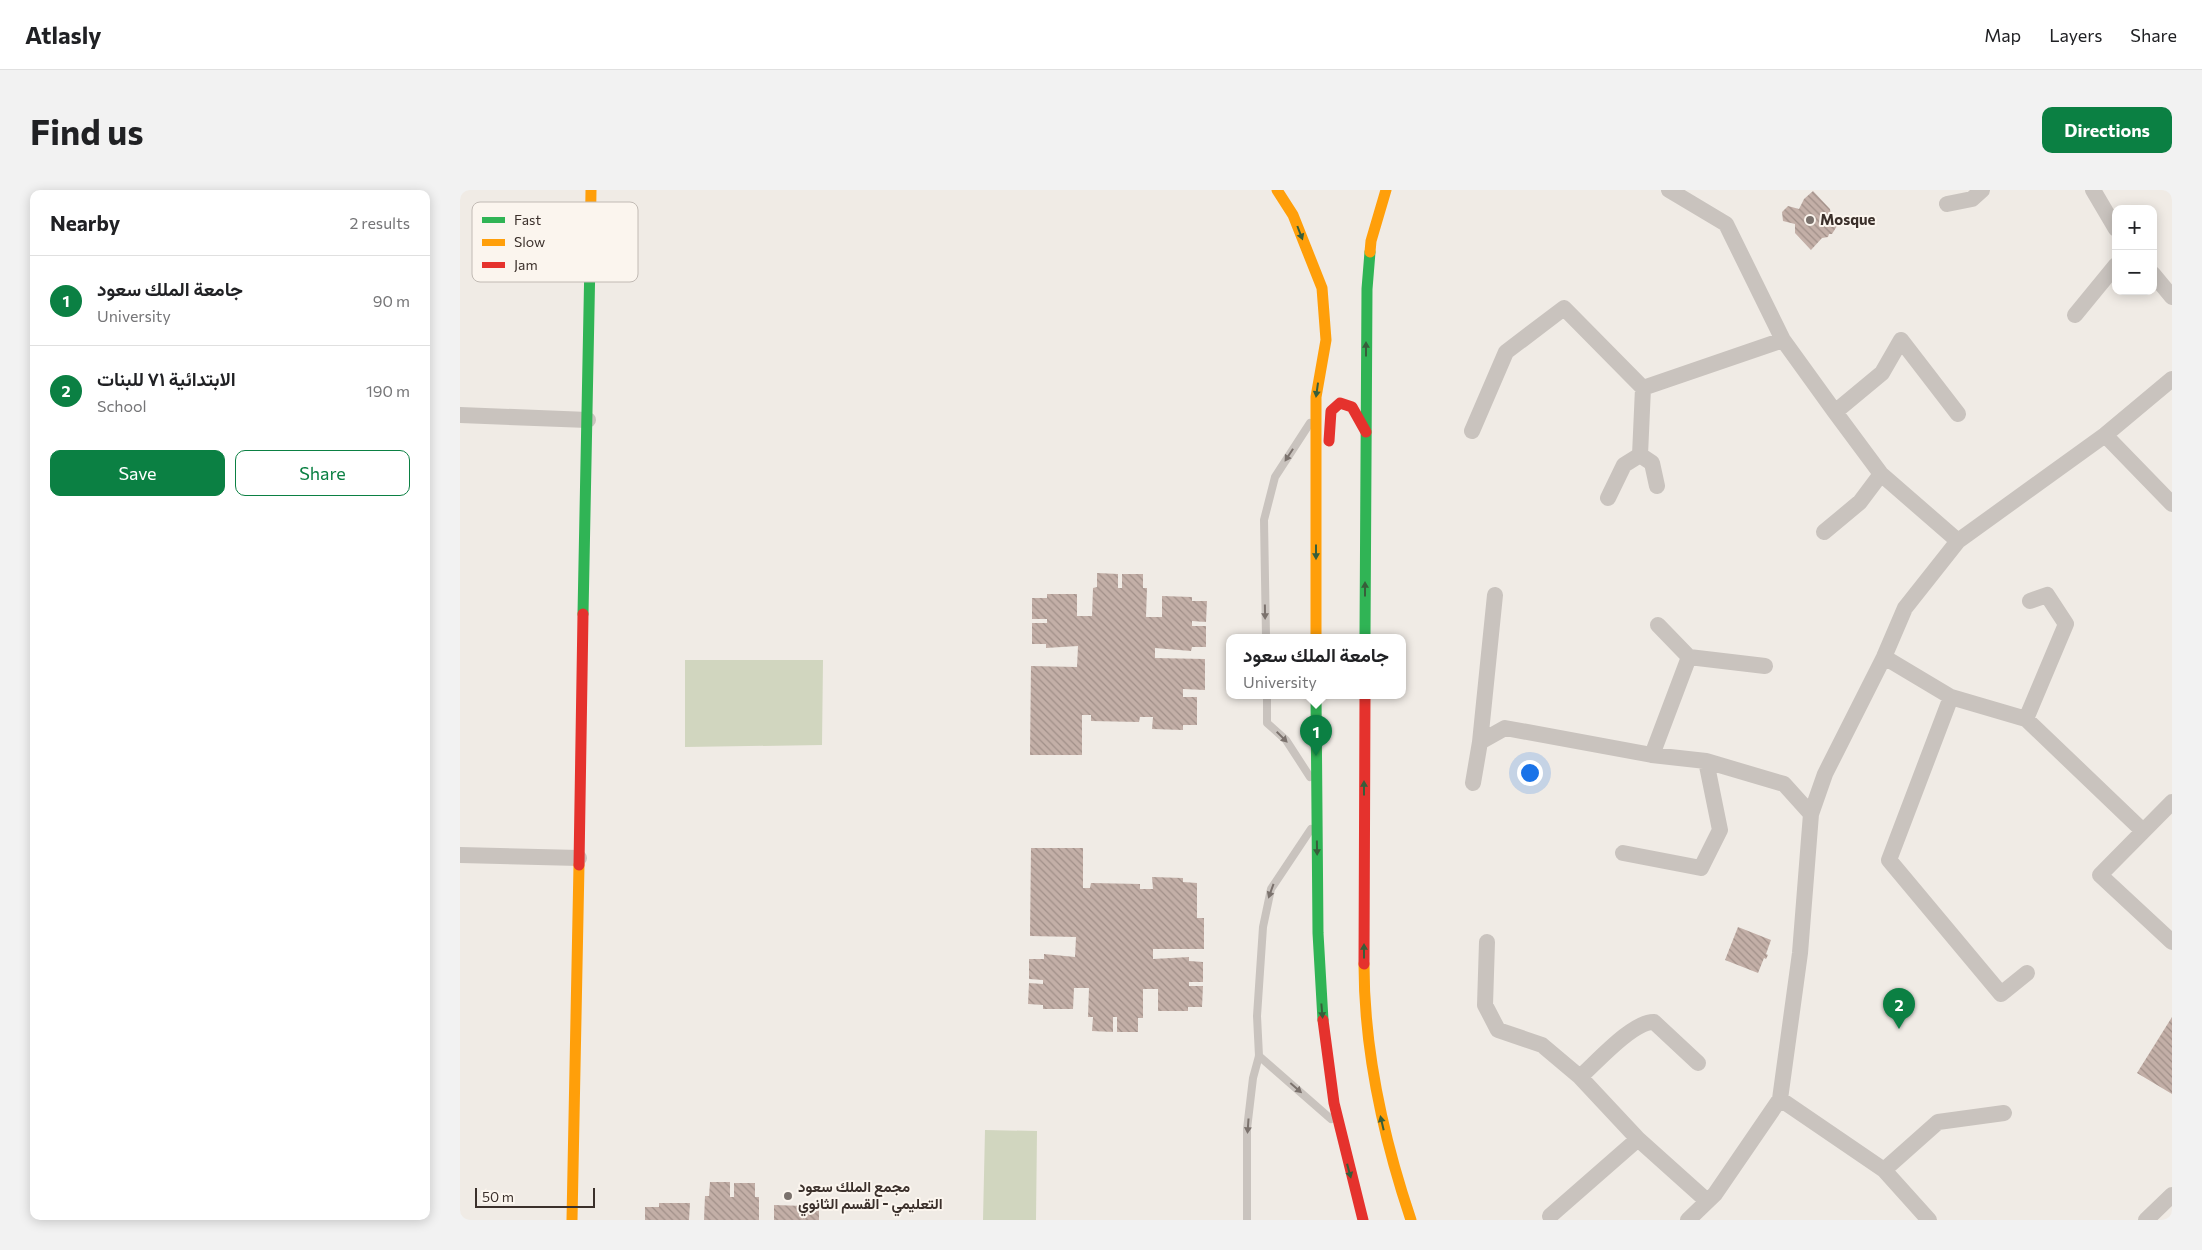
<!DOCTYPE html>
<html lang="en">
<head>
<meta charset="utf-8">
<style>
	:root { --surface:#fff; --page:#f2f2f2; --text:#202124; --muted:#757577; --line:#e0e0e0; --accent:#0b8043 }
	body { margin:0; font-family:Commissioner,Vazirmatn,sans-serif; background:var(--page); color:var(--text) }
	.controls { position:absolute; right:15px; top:15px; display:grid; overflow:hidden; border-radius:10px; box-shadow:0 2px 12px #0003 }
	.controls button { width:45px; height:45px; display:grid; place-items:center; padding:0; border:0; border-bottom:1px solid var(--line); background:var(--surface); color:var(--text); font:25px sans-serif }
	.scale { position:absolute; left:15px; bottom:12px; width:120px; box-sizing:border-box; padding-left:5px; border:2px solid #3b302b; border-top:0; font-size:14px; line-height:18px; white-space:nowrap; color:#3b302b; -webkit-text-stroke:4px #fbf5ee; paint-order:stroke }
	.you { position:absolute; left:1069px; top:582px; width:18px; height:18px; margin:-12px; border:4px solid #fff; border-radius:50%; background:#1a73e8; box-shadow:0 0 0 8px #1a73e833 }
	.badge { display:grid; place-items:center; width:32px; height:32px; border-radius:50%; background:var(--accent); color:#fff; font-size:16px; font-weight:700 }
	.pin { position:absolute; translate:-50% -41px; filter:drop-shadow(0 1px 2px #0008) }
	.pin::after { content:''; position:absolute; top:26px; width:18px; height:15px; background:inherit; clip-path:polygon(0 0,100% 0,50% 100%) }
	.popup { position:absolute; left:766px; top:444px; width:180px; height:65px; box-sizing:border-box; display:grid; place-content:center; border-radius:10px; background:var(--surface); filter:drop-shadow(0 1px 4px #0005); font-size:16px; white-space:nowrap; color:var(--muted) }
	.popup b { font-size:19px; color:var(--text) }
	.popup::after { content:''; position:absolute; left:50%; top:100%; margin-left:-10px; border:10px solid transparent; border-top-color:var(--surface) }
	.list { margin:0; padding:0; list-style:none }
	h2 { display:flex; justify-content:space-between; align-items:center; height:65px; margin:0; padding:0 20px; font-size:21px }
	h2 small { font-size:16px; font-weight:400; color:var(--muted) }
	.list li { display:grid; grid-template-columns:32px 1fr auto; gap:15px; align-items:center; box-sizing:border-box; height:90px; padding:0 20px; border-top:1px solid var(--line) }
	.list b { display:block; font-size:19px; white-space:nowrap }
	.list p { margin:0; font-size:16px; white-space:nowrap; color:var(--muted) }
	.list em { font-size:16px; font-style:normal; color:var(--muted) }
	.actions { display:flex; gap:10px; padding:15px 20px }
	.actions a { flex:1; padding:11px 0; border:1px solid var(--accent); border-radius:10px; text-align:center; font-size:18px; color:var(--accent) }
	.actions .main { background:var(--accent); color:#fff }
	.map { position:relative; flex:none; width:1712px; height:1030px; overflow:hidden; border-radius:10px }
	header { display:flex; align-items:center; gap:30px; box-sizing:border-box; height:70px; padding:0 25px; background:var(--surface); border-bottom:1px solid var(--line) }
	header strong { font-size:24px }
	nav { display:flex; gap:28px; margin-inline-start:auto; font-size:18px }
	.intro { display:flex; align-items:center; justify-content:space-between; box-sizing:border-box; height:120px; padding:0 30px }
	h1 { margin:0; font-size:35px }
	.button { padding:12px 22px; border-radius:10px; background:var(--accent); color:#fff; font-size:18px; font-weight:700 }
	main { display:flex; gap:30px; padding:0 30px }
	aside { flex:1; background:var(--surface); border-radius:10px; box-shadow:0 2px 12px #0003 }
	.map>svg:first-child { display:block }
	.pitch { fill:#d1d6bf }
	.building { fill:url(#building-back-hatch) }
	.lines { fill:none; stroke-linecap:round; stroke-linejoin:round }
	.lane { stroke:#c9c3be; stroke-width:8 }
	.street { stroke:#c9c3be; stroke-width:16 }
	.fast { stroke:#30b455; stroke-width:11 }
	.slow { stroke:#ff9f0a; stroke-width:11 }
	.jam { stroke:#e5322d; stroke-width:11 }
	.oneway { fill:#375e3a }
	.oneway2 { fill:#7b726d }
	.poi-dot { fill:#7a716c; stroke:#fbf5ee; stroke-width:2 }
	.labels { text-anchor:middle; stroke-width:4; stroke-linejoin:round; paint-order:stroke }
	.poi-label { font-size:15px; font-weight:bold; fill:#3b302b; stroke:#fbf5ee; text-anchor:start }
	.key { fill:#fbf5ee; stroke:#c1bab4; stroke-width:1 }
	.key-label { font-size:14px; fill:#3b302b }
</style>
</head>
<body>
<header>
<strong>Atlasly</strong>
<nav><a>Map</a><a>Layers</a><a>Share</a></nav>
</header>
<div class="intro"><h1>Find us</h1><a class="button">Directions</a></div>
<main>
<aside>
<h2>Nearby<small>2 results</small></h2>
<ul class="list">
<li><span class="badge">1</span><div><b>جامعة الملك سعود</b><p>University</p></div><em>90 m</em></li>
<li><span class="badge">2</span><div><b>الابتدائية ٧١ للبنات</b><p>School</p></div><em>190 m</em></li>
</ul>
<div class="actions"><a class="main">Save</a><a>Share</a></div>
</aside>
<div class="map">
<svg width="1712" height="1030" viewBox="0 0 1712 1030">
	<defs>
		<pattern id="building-back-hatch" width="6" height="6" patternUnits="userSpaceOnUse" patternTransform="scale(1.25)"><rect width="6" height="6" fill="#c3afa7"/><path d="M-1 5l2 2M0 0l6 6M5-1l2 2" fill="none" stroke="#a08f88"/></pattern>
	</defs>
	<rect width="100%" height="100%" fill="#f0ebe5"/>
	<path class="pitch" d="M225,470H363L362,555L225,557Z
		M525,940L577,941L576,1030H523Z"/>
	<path class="building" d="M1353,1L1370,19L1371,26L1376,30L1374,35L1377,36L1372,44H1369L1368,47L1362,48L1351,60L1335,43V34L1323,31L1322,22L1328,16L1339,19L1344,9Z
		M637,383L658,384V398H662V384H683V398H687L686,427H702V406L732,407V411H747L746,432L732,431V436H746V457H732L731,461L695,458V468L745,469V500L723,499V507H737V535H723V540L692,539L693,527H680L679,532L631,531V525H622V565H570L571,476L617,477L618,456L586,458V454H572V433H587V429H572V408H587V404H617V426H632L633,398L637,397Z
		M571,658H623V698H630L631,693L680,694V699H693L692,687L723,688V692L737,693V728H744V759H693V769L729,767V771L743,772V792H729V796H743L742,817H728V821H698V799H683V828H678V842H657V827H653V842L632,841L633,827H628L629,798H614L613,819H583V815L568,814L569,793L583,794V790L569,789V769H584V764L615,767L616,747L570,746Z
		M1278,737L1311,750L1306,764L1308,765L1306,769L1304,768L1298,783L1265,770Z
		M1712,827V904L1677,883Z
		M250,992H270V1007H274V993H295V1007H299V1030H244L245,1006H249Z
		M199,1013H230L229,1030H185V1017H199Z
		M314,1015L345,1016V1020H359V1030H314Z"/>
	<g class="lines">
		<path class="lane" d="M806,447L804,330L815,287L850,233
			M807,505V533L826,550L850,587
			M799,866L871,929
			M787,1030V939L793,888L799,866L797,826L803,737L811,699L851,639"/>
		<path class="street" d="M1209,0L1266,34L1323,150L1375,222L1421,284L1498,351
			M1633,0L1656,39
			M1487,14L1512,9L1522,0
			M1693,84L1712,107
			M1615,125L1656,75
			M1183,198L1323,150
			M1375,222L1422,183L1441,150L1498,224
			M0,225L128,230
			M1012,241L1046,162L1104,118L1183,198L1180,265
			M1645,245L1712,314
			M1180,265L1192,273L1197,296
			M1148,308L1164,275L1180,265
			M1364,342L1400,312L1421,284
			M1198,435L1229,467L1305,476
			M1424,467L1491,507L1566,529L1683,641
			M1491,507L1429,670L1541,804L1567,783
			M1566,529L1606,434L1587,405L1570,411
			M1020,552L1035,405
			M1192,565L1229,467
			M1013,593L1020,552L1045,538L1192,565L1246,571L1324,594L1351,624
			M1712,612L1640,685L1712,752
			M1163,663L1241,678L1260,640L1246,571
			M0,665L119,668
			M1027,752L1025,815L1038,840L1082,855L1120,887L1178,949L1246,1010
			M1120,887C1136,873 1173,831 1194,832L1238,873
			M1320,909L1424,980L1469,1030
			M1424,980L1478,932L1544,923
			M1090,1026L1178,949
			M1228,1030L1255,1004L1320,909L1340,763L1351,624L1365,584L1424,467L1445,418L1498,351L1645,245L1712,189
			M1686,1030L1712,1005"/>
		<path class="fast" d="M123,424L130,69
			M905,447L907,99L910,62
			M856,505L858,743L863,830"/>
		<path class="slow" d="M817,0L833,25L862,98L866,150L856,207V447
			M910,62L911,51L926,0
			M130,69L131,0
			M904,774C904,862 923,947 951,1030
			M112,1030L119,675"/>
		<path class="jam" d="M869,251L871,221L880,213L892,217L906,242
			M119,675L123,424
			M904,774L905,505
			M863,830L874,913L903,1030"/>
	</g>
	<defs><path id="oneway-solid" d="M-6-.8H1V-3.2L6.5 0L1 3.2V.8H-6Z" transform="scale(1.25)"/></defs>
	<g class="oneway">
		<use href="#oneway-solid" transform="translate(840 43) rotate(69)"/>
		<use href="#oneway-solid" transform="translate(906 159) rotate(-90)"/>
		<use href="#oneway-solid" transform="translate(857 200) rotate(98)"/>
		<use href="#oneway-solid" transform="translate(856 362) rotate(90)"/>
		<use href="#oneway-solid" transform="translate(905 399) rotate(-90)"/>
		<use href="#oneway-solid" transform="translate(904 598) rotate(-90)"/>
		<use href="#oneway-solid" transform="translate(857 658) rotate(89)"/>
		<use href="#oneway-solid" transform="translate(904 761) rotate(-90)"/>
		<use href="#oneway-solid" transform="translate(862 821) rotate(85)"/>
		<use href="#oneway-solid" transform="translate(922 933) rotate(-103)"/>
		<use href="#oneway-solid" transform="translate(889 981) rotate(75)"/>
	</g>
	<g class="oneway2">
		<use href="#oneway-solid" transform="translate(829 265) rotate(123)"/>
		<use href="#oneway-solid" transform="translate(805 422) rotate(89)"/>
		<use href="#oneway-solid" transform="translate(822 547) rotate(45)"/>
		<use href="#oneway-solid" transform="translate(811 701) rotate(110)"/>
		<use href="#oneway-solid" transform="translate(836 898) rotate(41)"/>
		<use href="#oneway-solid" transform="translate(788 936) rotate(94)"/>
	</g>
	<g class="poi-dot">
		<circle cx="1350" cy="30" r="5"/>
		<circle cx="328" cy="1006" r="5"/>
	</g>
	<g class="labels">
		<g class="poi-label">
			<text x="1360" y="35">Mosque</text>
			<text x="338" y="1002">مجمع الملك سعود<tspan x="338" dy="17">التعليمي - القسم الثانوي</tspan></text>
		</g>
	</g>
	<rect x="12" y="12" width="166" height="80" rx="8" class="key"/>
	<rect x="22" y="27" width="23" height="6" fill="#30b455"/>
	<rect x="22" y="49" width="23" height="7" fill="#ff9f0a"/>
	<rect x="22" y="72" width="23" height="6" fill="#e5322d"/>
	<g class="key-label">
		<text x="54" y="35">Fast</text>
		<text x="54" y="57">Slow</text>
		<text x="54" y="80">Jam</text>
	</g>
</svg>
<div class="controls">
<button>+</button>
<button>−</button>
</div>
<div class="scale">50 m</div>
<div class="you"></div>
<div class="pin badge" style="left:856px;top:566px">1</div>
<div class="popup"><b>جامعة الملك سعود</b>University</div>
<div class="pin badge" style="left:1439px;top:839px">2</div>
</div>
</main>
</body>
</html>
